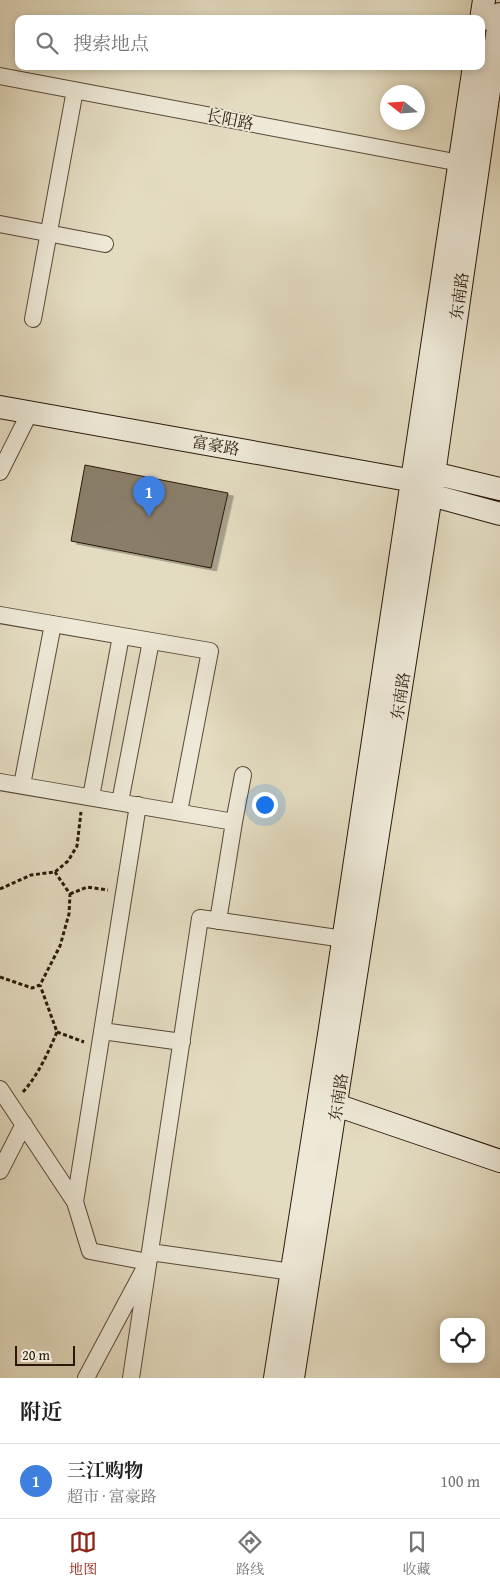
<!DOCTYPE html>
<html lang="zh">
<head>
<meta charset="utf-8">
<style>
	:root { --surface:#fff; --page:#f2f2f2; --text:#222; --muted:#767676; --line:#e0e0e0; --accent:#8f2418 }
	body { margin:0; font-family:"Gentium Book Plus","Noto Serif SC",serif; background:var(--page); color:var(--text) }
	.controls { position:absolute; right:15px; bottom:15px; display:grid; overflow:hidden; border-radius:10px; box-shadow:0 2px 8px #0003 }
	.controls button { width:45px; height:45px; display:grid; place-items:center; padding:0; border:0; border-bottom:1px solid var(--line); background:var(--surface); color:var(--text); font:25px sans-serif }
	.compass { position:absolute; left:380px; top:85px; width:45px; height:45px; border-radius:50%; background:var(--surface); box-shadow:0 2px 8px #0003; rotate:287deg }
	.scale { position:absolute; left:15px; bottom:12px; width:60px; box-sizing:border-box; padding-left:5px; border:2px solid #291809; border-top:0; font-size:14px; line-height:18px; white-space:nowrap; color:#291809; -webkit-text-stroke:4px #ede8d7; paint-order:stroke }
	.you { position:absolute; left:264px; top:804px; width:18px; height:18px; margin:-12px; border:4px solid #fff; border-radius:50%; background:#1a73e8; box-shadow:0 0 0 8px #1a73e833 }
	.badge { display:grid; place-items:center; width:32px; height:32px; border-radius:50%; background:var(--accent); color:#fff; font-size:16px; font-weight:700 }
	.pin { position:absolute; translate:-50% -41px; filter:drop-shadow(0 1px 2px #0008) }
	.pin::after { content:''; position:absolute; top:26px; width:18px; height:15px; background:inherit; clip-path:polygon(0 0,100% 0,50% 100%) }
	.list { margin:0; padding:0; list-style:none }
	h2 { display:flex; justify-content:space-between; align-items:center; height:65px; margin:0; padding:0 20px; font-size:21px }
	h2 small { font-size:16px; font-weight:400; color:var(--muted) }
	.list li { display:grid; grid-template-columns:32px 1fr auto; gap:15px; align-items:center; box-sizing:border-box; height:75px; padding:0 20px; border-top:1px solid var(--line) }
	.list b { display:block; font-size:19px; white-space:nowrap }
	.list p { margin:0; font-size:16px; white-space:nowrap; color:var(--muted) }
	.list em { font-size:16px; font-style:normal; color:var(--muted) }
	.icon { flex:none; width:28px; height:28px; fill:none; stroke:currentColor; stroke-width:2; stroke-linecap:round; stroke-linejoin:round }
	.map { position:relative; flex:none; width:500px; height:1378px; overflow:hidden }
	.search { position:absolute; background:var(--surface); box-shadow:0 2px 8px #0003; left:15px; right:15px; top:15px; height:55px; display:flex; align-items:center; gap:12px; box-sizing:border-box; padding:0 18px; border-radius:10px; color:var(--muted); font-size:19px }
	.sheet { height:140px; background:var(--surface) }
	nav { display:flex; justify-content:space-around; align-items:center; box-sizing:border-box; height:70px; border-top:1px solid var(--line); background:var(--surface); font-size:14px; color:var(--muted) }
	nav a { display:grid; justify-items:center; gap:2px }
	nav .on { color:var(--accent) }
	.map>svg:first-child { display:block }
	.building { fill:#8a7e69; stroke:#291809; filter:url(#shadow) }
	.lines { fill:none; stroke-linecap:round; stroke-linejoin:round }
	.street-casing { stroke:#584937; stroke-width:18 }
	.secondary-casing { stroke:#291809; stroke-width:24 }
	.path { stroke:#291809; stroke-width:3; stroke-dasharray:4 2.5; stroke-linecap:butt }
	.street { stroke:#ede8d7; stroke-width:16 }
	.secondary { stroke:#ede8d7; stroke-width:22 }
	.labels { text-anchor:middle; stroke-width:4; stroke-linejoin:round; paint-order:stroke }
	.street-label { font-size:16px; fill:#291809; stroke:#ede8d7 }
</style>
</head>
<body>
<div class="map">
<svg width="500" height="1378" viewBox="0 0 500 1378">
	<defs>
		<filter id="shadow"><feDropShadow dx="5.5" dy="3" stdDeviation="0" flood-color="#0004"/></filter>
	</defs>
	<rect width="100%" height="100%" fill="#e4dcc1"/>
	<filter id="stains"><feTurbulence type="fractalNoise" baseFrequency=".004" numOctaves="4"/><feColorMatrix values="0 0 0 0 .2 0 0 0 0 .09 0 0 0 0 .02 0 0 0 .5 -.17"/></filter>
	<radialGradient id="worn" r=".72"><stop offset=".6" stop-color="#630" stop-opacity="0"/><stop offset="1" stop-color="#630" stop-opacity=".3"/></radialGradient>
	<path class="building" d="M85,465L228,493L211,568L71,541Z"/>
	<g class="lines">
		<g class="street-casing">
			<path id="street" d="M0,76L460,163
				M0,224L105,244
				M33,319L75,90
				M0,472L30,412
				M0,615L210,651L179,812
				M0,782L234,822L218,921
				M22,785L53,624
				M91,797L121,636
				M120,802L151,641
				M234,822L243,775
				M102,1031L182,1042
				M0,1089L75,1202L90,1251L148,1262L86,1378
				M0,1171L24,1124
				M75,1202L138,805
				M150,1252L292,1272
				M131,1378L200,918L344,939"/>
		</g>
		<g class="secondary-casing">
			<path id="secondary" d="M481,20L484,0
				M0,407L425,483
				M433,473L500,489
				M431,495L500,514
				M336,1105L500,1161
				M275,1378L330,1028L474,66
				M293,1378L431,495L500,14"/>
		</g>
		<path class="path" d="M0,889L31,875L55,872L68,861L77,846L81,812
			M70,894L87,887L108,890
			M0,977L32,988L40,985L60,946L69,914L70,894L55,872
			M57,1032L84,1042
			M23,1092C38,1075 48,1053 57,1032L40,985"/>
		<use href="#street" class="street"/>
		<use href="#secondary" class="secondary"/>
	</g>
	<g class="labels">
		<g class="street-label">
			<text transform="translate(230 119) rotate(11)" y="6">长阳路</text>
			<text transform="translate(459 296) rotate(-82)" y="6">东南路</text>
			<text transform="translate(216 445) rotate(10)" y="6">富豪路</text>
			<text transform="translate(400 696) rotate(-81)" y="6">东南路</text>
			<text transform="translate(338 1097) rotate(-81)" y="6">东南路</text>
		</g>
	</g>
	<rect width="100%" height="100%" filter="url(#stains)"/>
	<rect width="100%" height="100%" fill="url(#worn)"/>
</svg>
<div class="controls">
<button><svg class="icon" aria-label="locate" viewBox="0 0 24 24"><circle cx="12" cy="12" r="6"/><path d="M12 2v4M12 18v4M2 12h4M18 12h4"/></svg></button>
</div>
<svg class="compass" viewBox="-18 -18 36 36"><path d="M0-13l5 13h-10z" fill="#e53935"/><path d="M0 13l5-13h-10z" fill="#767676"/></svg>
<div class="scale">20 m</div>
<div class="you"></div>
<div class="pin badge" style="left:149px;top:517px;background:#3f7fe0">1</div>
<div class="search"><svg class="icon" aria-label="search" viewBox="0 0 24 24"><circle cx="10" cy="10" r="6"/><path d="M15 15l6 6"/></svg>搜索地点</div>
</div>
<section class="sheet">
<h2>附近<small></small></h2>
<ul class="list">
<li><span class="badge" style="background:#3f7fe0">1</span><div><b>三江购物</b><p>超市 · 富豪路</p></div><em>100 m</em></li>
</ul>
</section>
<nav>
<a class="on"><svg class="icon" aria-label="map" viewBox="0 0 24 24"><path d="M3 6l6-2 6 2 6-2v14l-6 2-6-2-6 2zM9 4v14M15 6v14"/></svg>地图</a>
<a><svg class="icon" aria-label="directions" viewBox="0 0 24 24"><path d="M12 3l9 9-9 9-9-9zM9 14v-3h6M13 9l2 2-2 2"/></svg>路线</a>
<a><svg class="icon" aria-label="saved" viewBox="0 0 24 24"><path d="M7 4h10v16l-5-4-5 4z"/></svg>收藏</a>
</nav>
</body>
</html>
